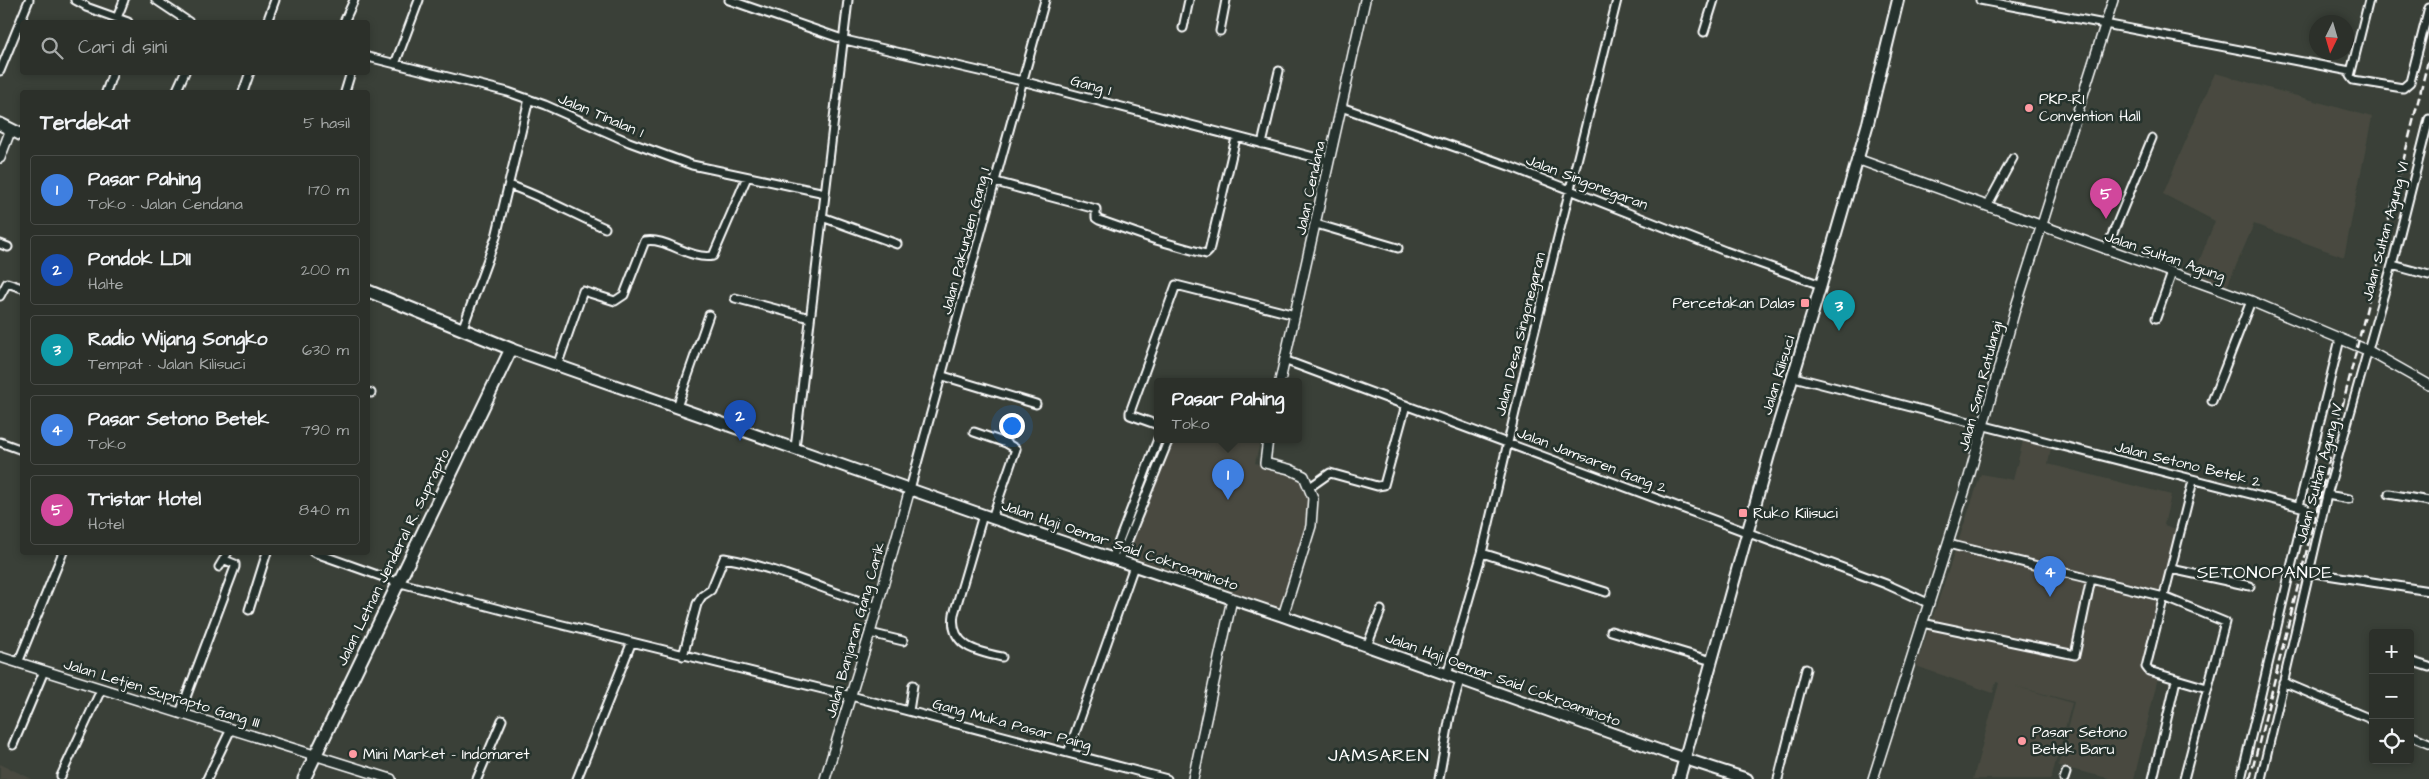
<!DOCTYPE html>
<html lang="id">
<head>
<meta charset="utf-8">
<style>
	:root { --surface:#2c302a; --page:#343832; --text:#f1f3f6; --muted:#a6a9a8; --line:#484b47; --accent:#90b9f0 }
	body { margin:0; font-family:"Architects Daughter",sans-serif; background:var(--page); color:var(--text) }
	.controls { position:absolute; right:15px; bottom:15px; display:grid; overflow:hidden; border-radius:5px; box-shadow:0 2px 8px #0003 }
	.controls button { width:45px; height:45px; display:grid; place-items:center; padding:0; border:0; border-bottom:1px solid var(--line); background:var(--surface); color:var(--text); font:25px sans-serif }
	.compass { position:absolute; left:2309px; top:15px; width:45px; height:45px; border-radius:50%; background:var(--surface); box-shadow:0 2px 8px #0003; rotate:185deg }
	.you { position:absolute; left:1011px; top:425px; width:18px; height:18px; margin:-12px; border:4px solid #fff; border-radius:50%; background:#1a73e8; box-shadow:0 0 0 8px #1a73e833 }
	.badge { display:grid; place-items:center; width:32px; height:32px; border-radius:50%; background:var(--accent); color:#fff; font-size:16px; font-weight:700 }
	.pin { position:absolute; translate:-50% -41px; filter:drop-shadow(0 1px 2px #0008) }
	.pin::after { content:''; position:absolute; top:26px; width:18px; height:15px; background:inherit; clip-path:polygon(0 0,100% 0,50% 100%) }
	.popup { position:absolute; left:1154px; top:378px; width:148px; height:65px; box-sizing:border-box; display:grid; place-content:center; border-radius:5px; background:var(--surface); filter:drop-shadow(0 1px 4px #0005); font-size:16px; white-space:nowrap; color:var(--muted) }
	.popup b { font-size:19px; color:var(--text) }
	.popup::after { content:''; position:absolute; left:50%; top:100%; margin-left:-10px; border:10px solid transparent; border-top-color:var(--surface) }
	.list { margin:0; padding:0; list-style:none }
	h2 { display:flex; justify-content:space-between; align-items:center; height:65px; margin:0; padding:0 20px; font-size:21px }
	h2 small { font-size:16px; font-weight:400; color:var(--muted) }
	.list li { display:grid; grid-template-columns:32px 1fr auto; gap:15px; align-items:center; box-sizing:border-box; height:70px; margin:0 10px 10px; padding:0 10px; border:1px solid var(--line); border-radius:5px }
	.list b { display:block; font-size:19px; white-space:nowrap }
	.list p { margin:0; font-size:16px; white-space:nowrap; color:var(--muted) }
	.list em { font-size:16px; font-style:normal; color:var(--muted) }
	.icon { flex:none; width:28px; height:28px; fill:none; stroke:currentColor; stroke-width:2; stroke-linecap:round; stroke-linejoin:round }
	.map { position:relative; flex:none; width:2429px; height:779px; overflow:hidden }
	.search { position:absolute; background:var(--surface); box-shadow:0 2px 8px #0003; left:20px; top:20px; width:350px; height:55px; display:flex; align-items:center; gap:12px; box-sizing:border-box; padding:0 18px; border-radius:5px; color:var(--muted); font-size:19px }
	.panel { position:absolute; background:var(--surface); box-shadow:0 2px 8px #0003; left:20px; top:90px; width:350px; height:465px; border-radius:5px }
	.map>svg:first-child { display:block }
	.built { fill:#484a40 }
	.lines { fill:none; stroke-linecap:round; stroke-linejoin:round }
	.minor-casing { stroke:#fff; stroke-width:11 }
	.tertiary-casing { stroke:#fff; stroke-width:12 }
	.secondary-casing { stroke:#fff; stroke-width:14 }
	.primary-casing { stroke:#fff; stroke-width:15 }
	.minor { stroke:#26332d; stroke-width:7 }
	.tertiary { stroke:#26332d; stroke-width:9 }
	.secondary { stroke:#26332d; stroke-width:10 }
	.primary { stroke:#26332d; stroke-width:11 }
	.rail { stroke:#fff; stroke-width:2.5; stroke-dasharray:8 4; stroke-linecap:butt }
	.poi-dot { fill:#ff9aa2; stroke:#26332d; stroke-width:2 }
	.labels { text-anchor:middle; stroke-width:5; stroke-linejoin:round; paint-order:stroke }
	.street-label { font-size:15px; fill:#fff; stroke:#26332d }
	.poi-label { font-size:15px; fill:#fff; stroke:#26332d; text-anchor:start }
	.quarter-label { font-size:18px; letter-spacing:1px; fill:#fff; stroke:#26332d }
</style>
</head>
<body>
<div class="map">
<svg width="2429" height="779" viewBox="0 0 2429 779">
	<rect width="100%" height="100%" fill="#3a4038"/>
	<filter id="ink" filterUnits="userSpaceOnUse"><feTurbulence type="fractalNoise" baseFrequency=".02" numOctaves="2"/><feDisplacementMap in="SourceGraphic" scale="10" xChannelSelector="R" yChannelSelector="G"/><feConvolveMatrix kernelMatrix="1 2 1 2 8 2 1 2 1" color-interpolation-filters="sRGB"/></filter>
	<g filter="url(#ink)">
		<path class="built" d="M2215,73L2372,117L2344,257L2254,224L2226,289L2194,274L2215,221L2163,194Z
			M1167,439H1261L1255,463L1294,474L1302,481L1312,497L1308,523L1282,609L1126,555Z
			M2023,441L2051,448L2048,464L2171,495L2164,525L2176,529L2144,669L2159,673L2134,779H2112L2058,766L2074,702L2015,686L2072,703L2051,779H1973L1999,683L1996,682L1993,693L1916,666L1981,474L2013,480Z
			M0,764L32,779H0Z"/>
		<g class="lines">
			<g class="minor-casing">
				<path id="minor" d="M75,0L86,6
					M156,0L189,22
					M729,0L845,40L1022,81L1329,161
					M1980,0L2350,71
					M2369,0L2350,76L2353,80L2403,88L2410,82L2429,8
					M86,7L128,22
					M117,18L124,0
					M267,22L275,0
					M344,22L354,0
					M1183,28L1189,0
					M1220,31L1226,0
					M1704,32L1714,0
					M368,57L508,92L545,105L629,142L692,165L825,193
					M395,64L419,0
					M0,71L29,0
					M106,92L113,72
					M176,92L185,72
					M243,92L250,72
					M345,92L351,72
					M1341,107L1509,166L1725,251L1821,285
					M1262,144L1279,71
					M996,182L1096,209V218L1099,220L1156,240L1206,254L1209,251L1236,138
					M509,185C543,197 573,214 605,228
					M1987,206L2013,158
					M822,217L897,244
					M1316,224L1398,248
					M0,244L8,247
					M2106,250L2152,138
					M2392,265L2429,275
					M0,296L7,283L22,288
					M735,298L810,318
					M2156,318L2172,273
					M462,330L496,237L529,99
					M1284,360L1886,584L1928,603
					M557,366L583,291L615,301L624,295L645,241C667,237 688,260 713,256L747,177
					M943,376L1036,404
					M1794,377L2305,508L2241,779
					M368,392L371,393
					M2212,401L2251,301
					M677,407L709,315
					M1158,425L1130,415V412L1176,285L1295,315
					M974,432L1006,443L1016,449L992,518
					M0,442L22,450
					M795,448L848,0
					M2193,481L2146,667L2149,671L2207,688
					M1310,487L1330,473L1377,486L1384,485L1406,405
					M910,489L1045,0
					M2389,494L2429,501
					M2327,495L2349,499
					M2299,506L2340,339
					M983,515L954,614C949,646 977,652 1002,657
					M1948,544L2164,597L2225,622L2184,779
					M313,552L397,582L510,612L851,696L1167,779
					M1482,553L1606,592
					M1112,559L1158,439
					M1119,562L1169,439
					M219,567L228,552
					M2171,569L2250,586
					M2308,572L2429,591
					M249,610L267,552
					M1922,623L2075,655L2091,579
					M1611,631L1712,661
					M870,633L903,641
					M1367,646L1381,610
					M683,656L697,604L702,596L711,590L724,558C777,567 826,591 878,607
					M2410,661L2429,667
					M18,663L63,552
					M1447,675L1482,553L1525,370L1617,0
					M2283,682L2373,720
					M909,711L913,685
					M180,713L235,567V564L225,560
					M2410,735L2429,743
					M13,745L44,671
					M1068,753L1134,566
					M61,776L101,690
					M207,779L231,729
					M477,779L502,720
					M577,779L631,644
					M1439,779L1450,716L1460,680
					M1778,779L1806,669
					M2064,779L2066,773
					M2153,779L2176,680
					M2261,779L2327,495L2392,265L2429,119"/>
			</g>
			<g class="tertiary-casing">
				<path id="tertiary" d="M0,158L11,129
					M1857,159L2251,301L2367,350L2429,385
					M1280,381L1365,0
					M1268,439L1265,463L1289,469L1304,476L1313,498L1311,526L1283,616
					M0,657L391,779
					M825,779L870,633L910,489
					M1193,779L1232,599
					M1873,779L1969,477L2014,313L2113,0"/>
			</g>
			<g class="secondary-casing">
				<path id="secondary" d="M511,349L992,518L1283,616L1664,752L1747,779
					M1679,779L1769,455L1821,285L1868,123L1898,0"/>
			</g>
			<g class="primary-casing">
				<path id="primary" d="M0,124L22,135
					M304,779L511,349L368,291"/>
			</g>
			<use href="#minor" class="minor"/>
			<use href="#tertiary" class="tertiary"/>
			<use href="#secondary" class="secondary"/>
			<use href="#primary" class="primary"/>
			<path class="rail" d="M2250,779L2429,57"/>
		</g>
	</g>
	<g class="poi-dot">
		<circle cx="2029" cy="108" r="5"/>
		<rect x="1800" y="298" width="10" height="10" rx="2.5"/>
		<rect x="1738" y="508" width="10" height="10" rx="2.5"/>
		<circle cx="2022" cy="741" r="5"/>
		<circle cx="353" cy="754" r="5"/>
	</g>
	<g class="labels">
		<g class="street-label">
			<text transform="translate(1091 85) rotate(15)" y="5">Gang 1</text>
			<text transform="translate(601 115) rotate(23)" y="5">Jalan Tinalan 1</text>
			<text transform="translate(1587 182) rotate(21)" y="5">Jalan Singonegaran</text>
			<text transform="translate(1310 188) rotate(-78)" y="5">Jalan Cendana</text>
			<text transform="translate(2385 231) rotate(-75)" y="5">Jalan Sultan Agung VI</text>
			<text transform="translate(965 241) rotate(-75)" y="5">Jalan Pakunden Gang 1</text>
			<text transform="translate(2165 256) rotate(19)" y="5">Jalan Sultan Agung</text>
			<text transform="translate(1520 334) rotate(-76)" y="5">Jalan Desa Singonegaran</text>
			<text transform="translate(1778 375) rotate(-73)" y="5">Jalan Kilisuci</text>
			<text transform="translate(1980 386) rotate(-75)" y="5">Jalan Sam Ratulangi</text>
			<text transform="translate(1592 460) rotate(21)" y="5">Jalan Jamsaren Gang 2</text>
			<text transform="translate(2188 464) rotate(14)" y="5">Jalan Setono Betek 2</text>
			<text transform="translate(2319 473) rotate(-75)" y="5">Jalan Sultan Agung IV</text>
			<text transform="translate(1120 545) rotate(19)" y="5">Jalan Haji Oemar Said Cokroaminoto</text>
			<text transform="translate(393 557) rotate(-64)" y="5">Jalan Letnan Jenderal R. Suprapto</text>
			<text transform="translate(855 630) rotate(-74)" y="5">Jalan Banjaran Gang Carik</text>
			<text transform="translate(1503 679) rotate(20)" y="5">Jalan Haji Oemar Said Cokroaminoto</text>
			<text transform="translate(162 693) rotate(17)" y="5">Jalan Letjen Suprapto Gang III</text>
			<text transform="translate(1012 724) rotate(15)" y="5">Gang Muka Pasar Paing</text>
		</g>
		<g class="poi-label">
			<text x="2039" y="104">PKP-RI<tspan x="2039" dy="17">Convention Hall</tspan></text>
			<text x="1795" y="308" text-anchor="end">Percetakan Dalas</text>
			<text x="1753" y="518">Ruko Kilisuci</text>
			<text x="2032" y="737">Pasar Setono<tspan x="2032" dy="17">Betek Baru</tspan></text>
			<text x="363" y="759">Mini Market - Indomaret</text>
		</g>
		<g class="quarter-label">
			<text x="2265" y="578">SETONOPANDE</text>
			<text x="1379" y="761">JAMSAREN</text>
		</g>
	</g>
</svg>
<div class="controls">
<button>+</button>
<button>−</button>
<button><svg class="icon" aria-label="locate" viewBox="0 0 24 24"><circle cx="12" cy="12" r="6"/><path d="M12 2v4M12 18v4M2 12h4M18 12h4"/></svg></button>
</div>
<svg class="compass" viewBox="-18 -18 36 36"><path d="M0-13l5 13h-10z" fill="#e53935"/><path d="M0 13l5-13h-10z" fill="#a6a9a8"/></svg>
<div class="you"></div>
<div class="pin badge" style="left:1228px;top:500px;background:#3f7fe0">1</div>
<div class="popup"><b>Pasar Pahing</b>Toko</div>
<div class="pin badge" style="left:740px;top:441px;background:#1a4fb4">2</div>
<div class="pin badge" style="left:1839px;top:331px;background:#0f9aa8">3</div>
<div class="pin badge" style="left:2050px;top:597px;background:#3f7fe0">4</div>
<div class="pin badge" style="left:2106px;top:219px;background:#d1479c">5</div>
<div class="search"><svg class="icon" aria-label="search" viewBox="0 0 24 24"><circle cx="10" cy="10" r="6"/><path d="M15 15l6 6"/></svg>Cari di sini</div>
<section class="panel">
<h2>Terdekat<small>5 hasil</small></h2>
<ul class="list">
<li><span class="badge" style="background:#3f7fe0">1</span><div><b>Pasar Pahing</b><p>Toko · Jalan Cendana</p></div><em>170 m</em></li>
<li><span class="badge" style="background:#1a4fb4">2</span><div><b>Pondok LDII</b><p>Halte</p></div><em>200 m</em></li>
<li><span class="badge" style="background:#0f9aa8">3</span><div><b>Radio Wijang Songko</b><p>Tempat · Jalan Kilisuci</p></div><em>630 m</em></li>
<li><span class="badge" style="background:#3f7fe0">4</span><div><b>Pasar Setono Betek</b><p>Toko</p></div><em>790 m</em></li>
<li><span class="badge" style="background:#d1479c">5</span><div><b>Tristar Hotel</b><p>Hotel</p></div><em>840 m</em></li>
</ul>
</section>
</div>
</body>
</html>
